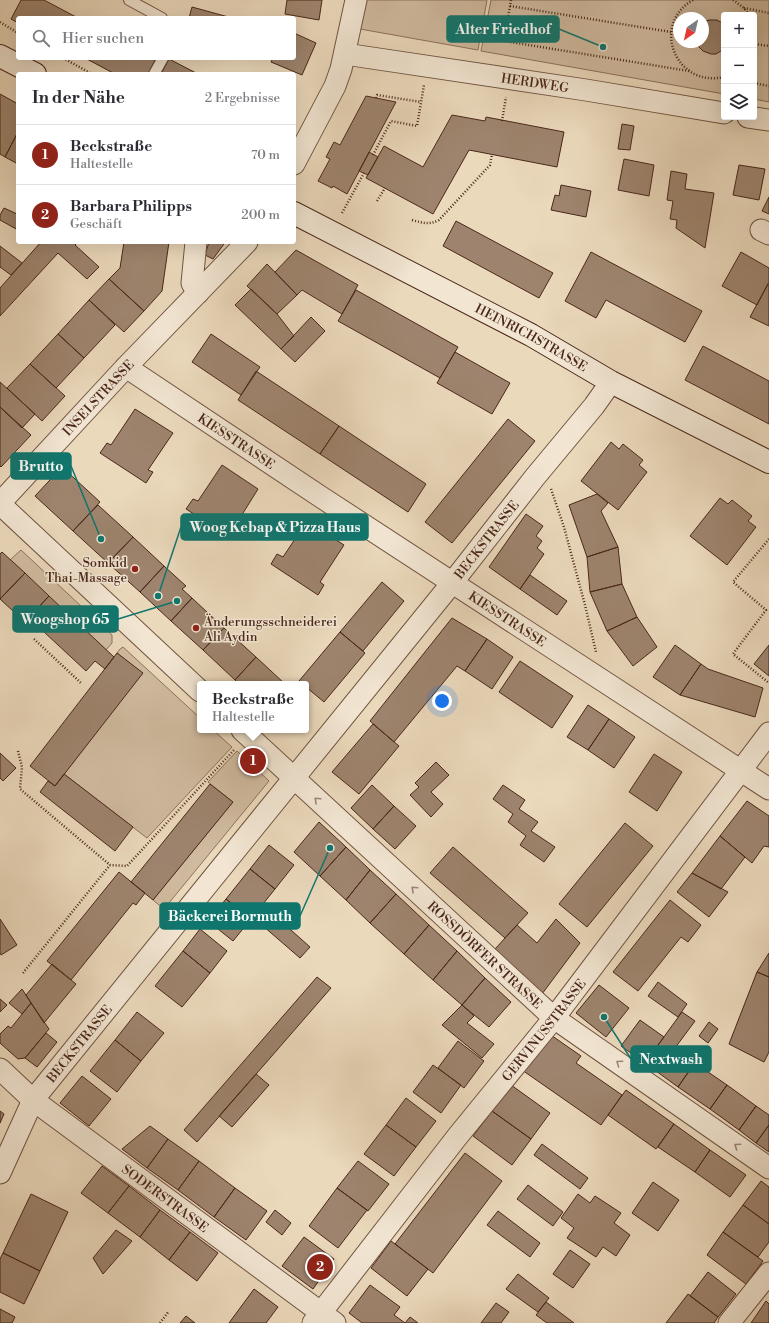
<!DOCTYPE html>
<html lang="de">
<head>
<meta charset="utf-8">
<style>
	:root { --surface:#fff; --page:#f7f7f7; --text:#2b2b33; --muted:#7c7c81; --line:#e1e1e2; --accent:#8f2418 }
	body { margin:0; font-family:"Libre Bodoni",serif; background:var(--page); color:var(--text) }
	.controls { position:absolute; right:12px; top:12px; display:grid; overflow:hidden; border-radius:4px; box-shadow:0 4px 16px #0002 }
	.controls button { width:36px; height:36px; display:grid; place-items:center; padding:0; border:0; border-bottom:1px solid var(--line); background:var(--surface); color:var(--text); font:20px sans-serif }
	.compass { position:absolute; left:673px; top:12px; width:36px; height:36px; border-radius:50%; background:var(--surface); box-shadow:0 4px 16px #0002; rotate:214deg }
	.you { position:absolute; left:442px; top:701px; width:14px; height:14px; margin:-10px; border:3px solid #fff; border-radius:50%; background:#1a73e8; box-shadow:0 0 0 6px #1a73e833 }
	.badge { display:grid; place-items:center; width:26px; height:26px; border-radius:50%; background:var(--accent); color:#fff; font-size:13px; font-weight:700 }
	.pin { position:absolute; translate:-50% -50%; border:2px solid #fff; box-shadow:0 1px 4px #0006 }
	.popup { position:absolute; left:197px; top:681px; width:112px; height:52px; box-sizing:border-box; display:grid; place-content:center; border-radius:4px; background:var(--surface); filter:drop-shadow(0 1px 3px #0005); font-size:13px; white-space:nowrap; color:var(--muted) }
	.popup b { font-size:15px; color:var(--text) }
	.popup::after { content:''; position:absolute; left:50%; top:100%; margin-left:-8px; border:8px solid transparent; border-top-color:var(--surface) }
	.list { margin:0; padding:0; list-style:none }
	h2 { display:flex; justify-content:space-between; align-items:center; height:52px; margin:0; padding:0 16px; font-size:17px }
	h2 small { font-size:13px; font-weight:400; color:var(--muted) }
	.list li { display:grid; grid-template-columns:26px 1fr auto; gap:12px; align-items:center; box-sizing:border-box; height:60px; padding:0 16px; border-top:1px solid var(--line) }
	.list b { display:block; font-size:15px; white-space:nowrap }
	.list p { margin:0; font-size:13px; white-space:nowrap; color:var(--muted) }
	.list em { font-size:13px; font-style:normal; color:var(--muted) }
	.icon { flex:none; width:22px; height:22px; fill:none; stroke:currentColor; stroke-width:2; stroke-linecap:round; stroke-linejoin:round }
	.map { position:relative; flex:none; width:769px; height:1323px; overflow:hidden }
	.search { position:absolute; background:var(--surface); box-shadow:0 4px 16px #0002; left:16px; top:16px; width:280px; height:44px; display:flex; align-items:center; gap:10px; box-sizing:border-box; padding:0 14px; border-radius:4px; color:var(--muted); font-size:15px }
	.panel { position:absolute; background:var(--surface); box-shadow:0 4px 16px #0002; left:16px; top:72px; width:280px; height:172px; border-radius:4px }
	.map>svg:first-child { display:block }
	.green { fill:#d0bba0; stroke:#8d715d; fill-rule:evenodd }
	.building { fill:#9e846e; stroke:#4a271a }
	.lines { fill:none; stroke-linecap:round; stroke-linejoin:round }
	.service-casing { stroke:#725442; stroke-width:12 }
	.minor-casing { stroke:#725442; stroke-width:23 }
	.secondary-casing { stroke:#4a271a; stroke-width:24 }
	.path { stroke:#4a271a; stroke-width:2.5; stroke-dasharray:1 2; stroke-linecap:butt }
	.service { stroke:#f2e6d3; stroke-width:10 }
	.minor { stroke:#f2e6d3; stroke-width:21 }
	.secondary { stroke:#f2e6d3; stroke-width:22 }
	.oneway { stroke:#9e8676 }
	.poi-dot { fill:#8f2418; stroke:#f2e6d3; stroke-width:1.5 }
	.labels { text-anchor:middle; stroke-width:3; stroke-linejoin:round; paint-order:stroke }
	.street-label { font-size:13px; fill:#4a271a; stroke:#f2e6d3 }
	.poi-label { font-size:13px; fill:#4a271a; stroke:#f2e6d3; text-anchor:end }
	.leader { fill:none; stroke:#0f766e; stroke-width:1.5 }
	.callout-dot { fill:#0f766e; stroke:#f2e6d3; stroke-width:1.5 }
	.callout { fill:#0f766e; stroke:#0f766e; stroke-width:1.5 }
	.callout-label { font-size:14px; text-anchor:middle; font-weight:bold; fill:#fff }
</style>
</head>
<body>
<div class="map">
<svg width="769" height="1323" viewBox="0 0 769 1323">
	<rect width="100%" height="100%" fill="#ebd9bc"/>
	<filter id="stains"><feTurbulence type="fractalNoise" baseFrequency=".005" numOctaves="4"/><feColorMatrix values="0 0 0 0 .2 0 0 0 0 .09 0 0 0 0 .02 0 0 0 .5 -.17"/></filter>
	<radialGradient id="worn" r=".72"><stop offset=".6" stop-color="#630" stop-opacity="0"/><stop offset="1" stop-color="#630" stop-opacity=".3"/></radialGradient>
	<path class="green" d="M365,0H487L478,50L360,29Z
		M491,0H769V102L754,99V15H724V94L481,51ZM679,18H703V42H679Z
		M21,550L112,635V643L106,650L10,560Z
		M123,647L200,718V730H213L232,747L147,838L64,774L142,673L117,653L120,649Z
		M237,751L269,781L164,909L153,900L233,802L208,782Z"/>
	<path class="building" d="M21,0H44L78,18H18V23L11,19Z
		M287,0H322L319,20L285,14Z
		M192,7L232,18H189Z
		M709,20H717L724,24V49L716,54H711L703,51L699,47L696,42H703V22Z
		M294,33L316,43L302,75L271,62L273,58H294Z
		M85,58H152L155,60L148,74H115Z
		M169,59L198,74H161Z
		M0,94L18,104V132L5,157L0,154Z
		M366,96L396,102L347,194L333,186L332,188L318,181L330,159L326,157L334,142L340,145Z
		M452,115L485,121L486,117L564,132L557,167L469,150L433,214L366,178L384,146L423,167Z
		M622,124L634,126L630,150L618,149Z
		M18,132V164L5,157Z
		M369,152L378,157L368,175L359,171Z
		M624,159L654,165L649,196L618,190Z
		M739,165L765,169L759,200L733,195Z
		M671,171L687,174L685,189L714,193L705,248L676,228L677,220L670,219L673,201L667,200Z
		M561,185L591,191L586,217L551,210L555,195L559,196Z
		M769,197V214L762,211Z
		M4,208L17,214L18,212V230L0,220V215Z
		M456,221L553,273L539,298L443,246Z
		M41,242H78L75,245L99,267L87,279L58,253L0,316V288Z
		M124,242H169L162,291L144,311L109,279L120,268Z
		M209,242H219L224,244L213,259L205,255Z
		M0,246L22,263L11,275L0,267Z
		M296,250L358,285L342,314L302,290L297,295L275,272Z
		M591,252L702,311L685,342L606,300L596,318L565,301Z
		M741,252L769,268V282L757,305L722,286Z
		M267,264L297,295L277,314L247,286Z
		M109,279L144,311L124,332L89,300Z
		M768,284L769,285V326L750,317Z
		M251,289L277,314L294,336L281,349L235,305Z
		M356,290L458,347L440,378L338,321Z
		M89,300L115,325L84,358L58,334Z
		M311,317L325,331L295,362L281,349Z
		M58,334L84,358L56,388L30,364Z
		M211,334L260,367L241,395L192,362Z
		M703,346L769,381V424L685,380Z
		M455,352L510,383L492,414L437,383Z
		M30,364L65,396L42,421L7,388Z
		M256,371L339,426L320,454L238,400Z
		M0,382L35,414L22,428L0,407Z
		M0,407L31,435L1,467L0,466Z
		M135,409L173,433L148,470L153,472L146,483L100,453L107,443L111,445Z
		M508,419L535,441L452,543L425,522Z
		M339,426L426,484L408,512L320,454Z
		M611,442L619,449L623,444L643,460L639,465L647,472L618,510L581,481Z
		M222,465L258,489L235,526L239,528L232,538L186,509L193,499L198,501Z
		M62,467L100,502L73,531L35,496Z
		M597,494L608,503L601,511L618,547L587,557L569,505Z
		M720,498L728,504L732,500L752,516L748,521L756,527L727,565L690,536Z
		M98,505L133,537L108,563L73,531Z
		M526,514L543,526L536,536L542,541L537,548L544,554L520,589L489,567Z
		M307,521L344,545L320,582L324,585L318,595L271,564L277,554L283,557Z
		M133,537L164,566L140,592L108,563Z
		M618,547L622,584L590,592L587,557Z
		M2,552L25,573L0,599V554Z
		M164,566L186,586L182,589L192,598L171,621L140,592Z
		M25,573L49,596L26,620L15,609L13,611L0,599Z
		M530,575L567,601L557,615L520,589Z
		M382,582L404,601L363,651L340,632Z
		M622,584L637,617L607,631L590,592Z
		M49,596L114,657L105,669L95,661L86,671L29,618Z
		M192,598L224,628L203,650L171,621Z
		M637,617L657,647L633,666L607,631Z
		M452,618L487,639L465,671L457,666L394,742L370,721Z
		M224,628L256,657L235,680L203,650Z
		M340,632L365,653L324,702L306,687V684H302L299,681Z
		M487,639L513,657L492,689L465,671Z
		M675,645L701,664L680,695L653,677Z
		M769,645V676L754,664Z
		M117,653L143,673L55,786L30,766Z
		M256,657L285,684H239L235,680Z
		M520,661L573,696L552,728L499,692Z
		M701,664L708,669L763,688L755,717L680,695Z
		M588,705L609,719L588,750L567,737Z
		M609,719L635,737L614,768L588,750Z
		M373,724L399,746L359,794L332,772Z
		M0,753L16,768L3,781L0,778Z
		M654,754L682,772L657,811L629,792Z
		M436,762L449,775L431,792L443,804L431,817L410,795L419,787L415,783Z
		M64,774L133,827L115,851L40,792L48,781L55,786Z
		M210,784L233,802L153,900L131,882Z
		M372,785L394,806L373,829L351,808Z
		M503,785L525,800L519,809L538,822L531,831L555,847L544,862L520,845L526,836L508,822L513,814L493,799Z
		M747,801L769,816V847L764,846L752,863L720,836Z
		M394,806L416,826L395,849L373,829Z
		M319,822L346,847L320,876L294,852Z
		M625,823L653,846L587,927L559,904Z
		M720,836L745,857L721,889L692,873Z
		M269,845L294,865L275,889L250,869Z
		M346,847L370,870L346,900L320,876Z
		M453,847L528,913L505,938L430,873Z
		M250,869L275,889L251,919L226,899Z
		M370,870L396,894L370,923L346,900Z
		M119,872L145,893L136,905L133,903L71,980L47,961Z
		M692,873L728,892L709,917L677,892Z
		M396,894L429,925L404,954L370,923Z
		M226,899L251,919L233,941L208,921Z
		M670,900L701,925L688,942L681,937L638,991L613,972Z
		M273,914L310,947L300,958L263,926Z
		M0,919L17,945L1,955L0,953Z
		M556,919L580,943L542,994L495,949L517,925L537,943Z
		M429,925L457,951L433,980L404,954Z
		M200,929L227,951L210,973L183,951Z
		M183,951L210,973L182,1007L155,986Z
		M457,951L485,978L462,1005L433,980Z
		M769,953V977L757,972Z
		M52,964L76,984L44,1023L26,995Z
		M757,972L769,977V1052L764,1062L729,1044Z
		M317,977L331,988L197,1142L184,1130Z
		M485,978L511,1002L489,1027L462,1005Z
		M658,982L687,1004L678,1017L648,996Z
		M599,985L629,1008L606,1037L576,1013Z
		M22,989L31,1003L22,1014L9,1003Z
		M0,999L7,1005L0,1012Z
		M31,1003L49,1029L25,1058L18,1059L0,1043V1034L8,1026L11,1028Z
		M462,1005L474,1016L467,1023L494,1044L482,1058L442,1025Z
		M137,1012L164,1033L141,1061L115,1040Z
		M682,1012L695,1021L675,1048L695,1062L678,1087L645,1063Z
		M640,1020L664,1037L645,1063L621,1046Z
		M709,1022L718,1029L708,1043L699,1036Z
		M46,1033L57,1042L37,1067L25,1058Z
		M548,1033L581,1056L576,1063L622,1095L601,1125L522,1070Z
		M115,1040L141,1061L117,1092L90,1071Z
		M458,1041L484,1061L464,1088L438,1068Z
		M695,1063L727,1085L710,1109L678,1087Z
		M433,1065L461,1085L441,1113L413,1092Z
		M256,1074L269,1085L232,1127L219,1116Z
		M82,1076L111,1099L89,1126L60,1103Z
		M511,1085L550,1113L531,1139L492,1111Z
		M727,1085L756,1106L739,1130L710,1109Z
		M626,1090L674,1124L656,1149L608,1115Z
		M406,1098L436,1121L416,1147L386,1125Z
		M756,1106L769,1115V1125L756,1143L739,1130Z
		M0,1111L4,1114L0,1123Z
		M492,1111L531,1139L512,1165L473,1136Z
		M674,1124L710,1150L695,1172L658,1147Z
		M386,1125L416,1147L394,1176L364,1154Z
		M769,1125V1152L756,1143Z
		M150,1126L168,1139L147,1168L122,1149Z
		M168,1139L199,1161L178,1190L147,1168Z
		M542,1144L588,1178L580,1189L534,1155Z
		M710,1150L746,1175L730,1197L695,1172Z
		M465,1153L502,1181L433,1273L395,1244Z
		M199,1161L235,1188L214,1217L178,1190Z
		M358,1161L389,1184L368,1211L337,1188Z
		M102,1166L129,1186L108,1213L81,1193Z
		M761,1181L769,1187V1224L743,1205Z
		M653,1182L679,1200L658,1231L632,1213Z
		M528,1185L563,1212L553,1226L517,1199Z
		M129,1186L160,1210L140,1237L108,1213Z
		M235,1188L267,1211L246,1240L214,1217Z
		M337,1188L367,1210L338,1248L309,1226Z
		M31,1194L68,1212L40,1271L3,1253Z
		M578,1194L590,1203L595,1196L621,1213L614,1223L630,1235L616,1256L603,1247L596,1257L567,1238L574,1228L561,1218Z
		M743,1205L769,1224V1242L758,1257L723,1232Z
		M160,1210L190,1232L169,1260L140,1237Z
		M275,1210L291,1223L282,1235L266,1222Z
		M498,1211L540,1243L530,1257L487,1225Z
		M116,1230L132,1241L103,1274L93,1258Z
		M190,1232L218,1253L197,1281L169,1260Z
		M723,1232L763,1261L746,1284L707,1255Z
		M304,1237L334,1259L313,1289L282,1266Z
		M391,1241L428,1269L407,1296L371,1268Z
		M570,1250L590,1264L573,1288L553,1274Z
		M3,1253L40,1271L24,1304L0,1292V1259Z
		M708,1272L736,1294L718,1317L690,1296Z
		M518,1274L549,1298L538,1312L506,1289Z
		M370,1285L400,1307L394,1315L405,1323H362L349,1313Z
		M254,1289L278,1307L266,1323H229Z
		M688,1294L718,1317L714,1323H666Z
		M766,1301L769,1304V1323H751Z
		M546,1302L574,1323H547L536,1315Z
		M496,1303L509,1312L501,1323H481Z
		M0,1309L15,1317L12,1323H0Z
		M186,1316L195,1323H180Z
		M410,1317L418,1323H405Z"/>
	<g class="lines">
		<g class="service-casing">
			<path id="service" d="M129,0L162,18
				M154,74L163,58"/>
		</g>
		<g class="minor-casing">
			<g id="minor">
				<path id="s1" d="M345,54L586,90L724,113"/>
				<path d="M748,117L769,120"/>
				<path d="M294,164L335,86L341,69L356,0"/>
				<path d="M761,230L769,234"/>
				<path d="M196,242L192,283L198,293"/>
				<path id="s2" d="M126,367L321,497L769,789"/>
				<path id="s3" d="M0,503L126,367L247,242"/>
				<path d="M0,504L200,691"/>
				<path id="s4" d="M242,730L554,1018L769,1168"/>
				<path id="s5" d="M0,1069L33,1100L335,1323"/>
				<path id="s6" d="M0,1173L33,1100L452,583L535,477L594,406L611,382"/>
				<path id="s7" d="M313,1323L457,1137L554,1018L769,733"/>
				<path d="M729,1323L769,1273"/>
			</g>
		</g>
		<g class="secondary-casing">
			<g id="secondary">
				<path d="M0,56L35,74"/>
				<path id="s8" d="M294,213L531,335L611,382L769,462"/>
			</g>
		</g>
		<path class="path" d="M511,0L510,6L671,32
			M693,0C650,25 676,88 724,77
			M733,0L744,8L749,15
			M510,6L504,41L689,71
			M744,8L769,13
			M0,22L18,33
			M754,28V45
			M755,44L769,46
			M63,58L92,74
			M754,83L769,86
			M376,98L377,95L421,102
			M502,121L506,97
			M373,155L391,121L417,126L424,85
			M377,201L385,188
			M342,213L364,173
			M412,220C423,223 429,225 439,220L490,165L492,154
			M551,489L564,527L585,605L596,652
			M769,539L733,582L766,610L733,654L769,683
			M34,639L81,683
			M18,751L22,767L20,789L110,865L127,866L234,750
			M23,973L110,865
			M160,1323L169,1311"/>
		<use href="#service" class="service"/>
		<use href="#minor" class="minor"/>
		<use href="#secondary" class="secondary"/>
	</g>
	<defs><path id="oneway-chevron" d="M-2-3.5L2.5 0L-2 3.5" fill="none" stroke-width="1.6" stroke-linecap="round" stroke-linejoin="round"/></defs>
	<g class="oneway">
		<use href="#oneway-chevron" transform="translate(317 800) rotate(-137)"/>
		<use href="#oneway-chevron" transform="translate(414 889) rotate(-137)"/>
		<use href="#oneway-chevron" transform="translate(619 1063) rotate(-145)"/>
		<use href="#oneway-chevron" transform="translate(737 1146) rotate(-145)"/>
	</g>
	<g class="poi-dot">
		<circle cx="135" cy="569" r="4"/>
		<circle cx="196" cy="628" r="4"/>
	</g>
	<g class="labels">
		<g class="street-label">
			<text dy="5" stroke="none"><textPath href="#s1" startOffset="192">HERDWEG</textPath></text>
			<text dy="5" stroke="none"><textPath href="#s8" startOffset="268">HEINRICHSTRASSE</textPath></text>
			<text dy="5" stroke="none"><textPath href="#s3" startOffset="144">INSELSTRASSE</textPath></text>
			<text dy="5" stroke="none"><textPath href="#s2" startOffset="133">KIESSTRASSE</textPath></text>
			<text dy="5" stroke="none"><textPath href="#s6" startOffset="801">BECKSTRASSE</textPath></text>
			<text dy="5" stroke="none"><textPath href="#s2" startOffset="457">KIESSTRASSE</textPath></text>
			<text dy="5" stroke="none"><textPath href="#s4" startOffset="331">ROSSDÖRFER STRASSE</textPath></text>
			<text dy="5" stroke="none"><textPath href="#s7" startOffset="373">GERVINUSSTRASSE</textPath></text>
			<text dy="5" stroke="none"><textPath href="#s6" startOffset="153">BECKSTRASSE</textPath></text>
			<text dy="5" stroke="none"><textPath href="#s5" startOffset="210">SODERSTRASSE</textPath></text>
		</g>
		<g class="poi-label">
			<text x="127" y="567">Somkid<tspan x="127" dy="15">Thai-Massage</tspan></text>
			<text x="204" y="626" text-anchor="start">Änderungsschneiderei<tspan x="204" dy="15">Ali Aydin</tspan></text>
		</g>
	</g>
	<path class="leader" d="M603 47L559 29M101 539L71 466M158 596L181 527M177 601L118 619M330 848L300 916M604 1017L631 1059"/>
	<g class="callout-dot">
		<circle cx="603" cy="47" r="4"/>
		<circle cx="101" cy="539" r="4"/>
		<circle cx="158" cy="596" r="4"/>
		<circle cx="177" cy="601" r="4"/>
		<circle cx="330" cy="848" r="4"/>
		<circle cx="604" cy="1017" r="4"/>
	</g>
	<g class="callout">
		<rect x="447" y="16" width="112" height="26" rx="4"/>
		<rect x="11" y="453" width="60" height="26" rx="4"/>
		<rect x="181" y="514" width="187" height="26" rx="4"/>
		<rect x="13" y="606" width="105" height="26" rx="4"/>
		<rect x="160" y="903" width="140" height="26" rx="4"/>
		<rect x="631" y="1046" width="80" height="26" rx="4"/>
	</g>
	<g class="callout-label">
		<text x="503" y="34">Alter Friedhof</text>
		<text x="41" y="471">Brutto</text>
		<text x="275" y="532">Woog Kebap &amp; Pizza Haus</text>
		<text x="65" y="624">Woogshop 65</text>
		<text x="230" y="921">Bäckerei Bormuth</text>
		<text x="671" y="1064">Nextwash</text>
	</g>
	<rect width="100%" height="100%" filter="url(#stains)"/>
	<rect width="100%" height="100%" fill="url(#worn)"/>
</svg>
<div class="controls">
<button>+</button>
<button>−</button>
<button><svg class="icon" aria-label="layers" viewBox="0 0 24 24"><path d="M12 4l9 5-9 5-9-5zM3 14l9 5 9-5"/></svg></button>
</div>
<svg class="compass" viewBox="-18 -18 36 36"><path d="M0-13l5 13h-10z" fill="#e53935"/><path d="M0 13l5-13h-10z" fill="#7c7c81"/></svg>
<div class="you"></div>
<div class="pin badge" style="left:253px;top:761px">1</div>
<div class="popup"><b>Beckstraße</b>Haltestelle</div>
<div class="pin badge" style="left:320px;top:1267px">2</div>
<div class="search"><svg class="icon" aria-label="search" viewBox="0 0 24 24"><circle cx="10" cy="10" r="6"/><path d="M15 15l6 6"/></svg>Hier suchen</div>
<section class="panel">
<h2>In der Nähe<small>2 Ergebnisse</small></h2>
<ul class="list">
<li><span class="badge">1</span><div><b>Beckstraße</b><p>Haltestelle</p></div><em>70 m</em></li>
<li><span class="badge">2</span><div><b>Barbara Philipps</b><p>Geschäft</p></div><em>200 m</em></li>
</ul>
</section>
</div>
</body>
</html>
